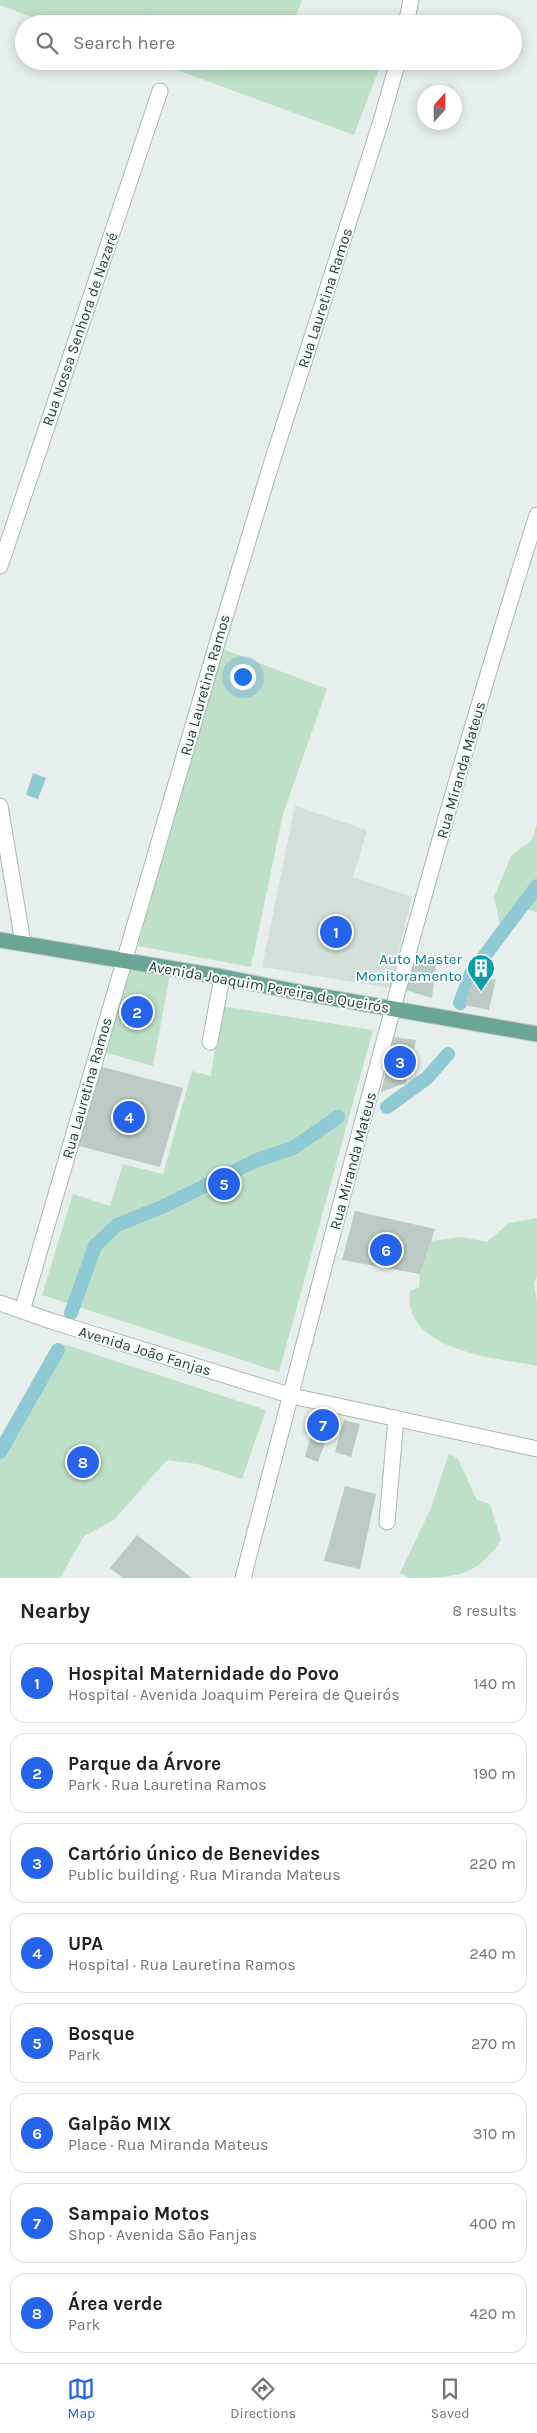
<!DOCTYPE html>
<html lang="en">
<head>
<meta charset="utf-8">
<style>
	:root { --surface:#fff; --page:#f2f2f2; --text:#202124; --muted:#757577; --line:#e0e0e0; --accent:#2563eb }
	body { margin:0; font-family:Karla,sans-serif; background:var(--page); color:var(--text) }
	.compass { position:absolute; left:417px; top:85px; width:45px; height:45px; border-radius:50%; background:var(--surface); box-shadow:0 2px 12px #0003; rotate:21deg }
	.you { position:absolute; left:242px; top:676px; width:18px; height:18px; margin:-12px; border:4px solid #fff; border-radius:50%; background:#1a73e8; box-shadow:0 0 0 8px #1a73e833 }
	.badge { display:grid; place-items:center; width:32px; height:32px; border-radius:50%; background:var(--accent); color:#fff; font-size:16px; font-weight:700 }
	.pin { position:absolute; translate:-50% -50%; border:2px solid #fff; box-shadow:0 1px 5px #0006 }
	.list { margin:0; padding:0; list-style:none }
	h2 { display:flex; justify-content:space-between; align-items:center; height:65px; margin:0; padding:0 20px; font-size:21px }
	h2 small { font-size:16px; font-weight:400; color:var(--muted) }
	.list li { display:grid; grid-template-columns:32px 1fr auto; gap:15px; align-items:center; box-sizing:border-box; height:80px; margin:0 10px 10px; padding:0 10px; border:1px solid var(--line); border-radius:15px }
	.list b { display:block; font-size:19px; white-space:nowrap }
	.list p { margin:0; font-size:16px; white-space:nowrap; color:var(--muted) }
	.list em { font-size:16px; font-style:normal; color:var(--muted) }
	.icon { flex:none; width:28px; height:28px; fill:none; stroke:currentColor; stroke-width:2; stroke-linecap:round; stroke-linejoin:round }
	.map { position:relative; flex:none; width:537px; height:1578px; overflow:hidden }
	.search { position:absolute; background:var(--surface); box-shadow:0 2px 12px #0003; left:15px; right:15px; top:15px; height:55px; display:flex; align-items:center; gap:12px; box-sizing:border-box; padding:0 18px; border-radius:28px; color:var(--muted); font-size:19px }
	.sheet { height:785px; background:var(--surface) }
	nav { display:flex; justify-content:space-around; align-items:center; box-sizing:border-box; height:70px; border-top:1px solid var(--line); background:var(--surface); font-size:14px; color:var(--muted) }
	nav a { display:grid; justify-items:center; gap:2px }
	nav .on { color:var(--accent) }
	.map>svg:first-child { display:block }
	.built { fill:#d4dfda }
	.green { fill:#bfe0c8 }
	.water { fill:#8ec9d4 }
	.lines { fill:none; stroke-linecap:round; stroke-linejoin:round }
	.canal { stroke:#8ec9d4; stroke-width:14 }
	.building { fill:#bbcac4 }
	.minor-casing { stroke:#a8b8b2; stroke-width:17 }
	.major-casing { stroke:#c2cac8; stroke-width:17 }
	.minor { stroke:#fff; stroke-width:15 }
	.major { stroke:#6aa596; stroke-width:15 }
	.labels { text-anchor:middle; stroke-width:4; stroke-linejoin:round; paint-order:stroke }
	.street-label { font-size:15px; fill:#24423a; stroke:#f7fbf9 }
	.culture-label { font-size:15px; fill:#0d838f; stroke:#f7fbf9; text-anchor:end }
</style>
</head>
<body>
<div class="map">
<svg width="537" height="1578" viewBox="0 0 537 1578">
	<rect width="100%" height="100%" fill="#e6efeb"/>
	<path class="built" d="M295,806L367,830L353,877L412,897L390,988L262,967Z"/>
	<path class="green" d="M0,0H302L293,24H50L0,5Z
		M153,61H363L379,69L354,135Z
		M220,648L327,689L283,814L251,967L138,946Z
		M537,824V912L517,907L500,925L494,897L511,856L532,840Z
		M123,965L170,974L153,1066L100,1051Z
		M221,1006L373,1030L279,1372L42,1295L73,1194L110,1206L123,1164L163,1174L192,1071L211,1076Z
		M537,1218V1276L534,1283L537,1302V1366C496,1358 402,1351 410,1291L419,1287L420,1274L431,1241L462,1237L487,1242L509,1223Z
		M63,1344L266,1410L242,1479L197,1464L167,1460L114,1520L84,1536L60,1578H0V1438L38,1382L45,1357Z
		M449,1453L458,1459L477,1500L490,1504L501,1540C477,1578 452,1578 408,1578L400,1573L431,1508Z"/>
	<path class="water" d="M33,773L46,778L38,799L26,795Z"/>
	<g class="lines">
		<path class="canal" d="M460,1003L471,974L537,886
			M387,1107L427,1078L448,1054
			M71,1313L95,1246L117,1225L162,1207L257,1160L293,1148L338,1117
			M0,1452L58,1350"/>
	</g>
	<path class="building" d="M146,14L159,17L157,24L144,23Z
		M415,958L436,962L432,998L406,990Z
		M496,979L489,1010L465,1005L472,980Z
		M394,1037L416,1040L406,1083L381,1092Z
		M99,1066L183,1088L160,1167L75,1145Z
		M355,1211L435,1229L420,1274L342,1260Z
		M317,1414L333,1420L318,1462L305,1457Z
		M344,1420L360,1424L351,1457L335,1452Z
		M345,1486L376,1494L360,1569L324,1561Z
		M137,1535L192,1578H123L110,1568Z"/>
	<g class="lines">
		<g class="minor-casing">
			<path id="minor" d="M406,24L411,0
				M0,566L160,91
				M0,806L23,943
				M210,1042L222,977
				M0,1303L51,1321L292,1396L537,1449
				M22,1311L218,640L271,465L381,121L398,61
				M387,1522L396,1418
				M243,1578C336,1222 426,865 537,515"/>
		</g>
		<g class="major-casing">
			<path id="major" d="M0,940L222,977L303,993L537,1034"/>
		</g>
		<use href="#minor" class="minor"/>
		<use href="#major" class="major"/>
	</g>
	<defs>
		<g id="building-pin" transform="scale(1.4375)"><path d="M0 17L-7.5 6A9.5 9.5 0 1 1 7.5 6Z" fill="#0f9aa8" stroke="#f7fbf9"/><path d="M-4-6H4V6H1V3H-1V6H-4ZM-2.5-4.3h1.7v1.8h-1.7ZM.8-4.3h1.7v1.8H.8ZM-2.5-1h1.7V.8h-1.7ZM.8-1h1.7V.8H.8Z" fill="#fff"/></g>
	</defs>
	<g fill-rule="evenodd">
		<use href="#building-pin" x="481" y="968"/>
	</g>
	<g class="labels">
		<g class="street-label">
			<text transform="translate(325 298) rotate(-72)" y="5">Rua Lauretina Ramos</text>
			<text transform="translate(80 329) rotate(-71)" y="5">Rua Nossa Senhora de Nazaré</text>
			<text transform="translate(205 685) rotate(-74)" y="5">Rua Lauretina Ramos</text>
			<text transform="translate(461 770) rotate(-74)" y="5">Rua Miranda Mateus</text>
			<text transform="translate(269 987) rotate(10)" y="5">Avenida Joaquim Pereira de Queirós</text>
			<text transform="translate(87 1088) rotate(-74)" y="5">Rua Lauretina Ramos</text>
			<text transform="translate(353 1161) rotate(-75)" y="5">Rua Miranda Mateus</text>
			<text transform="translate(145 1351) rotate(17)" y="5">Avenida João Fanjas</text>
		</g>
		<g class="culture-label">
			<text x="462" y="964">Auto Master<tspan x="462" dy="17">Monitoramento</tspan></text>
		</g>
	</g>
</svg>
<svg class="compass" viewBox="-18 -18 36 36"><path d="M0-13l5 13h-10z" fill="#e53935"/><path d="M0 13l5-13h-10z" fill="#757577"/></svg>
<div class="you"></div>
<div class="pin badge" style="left:336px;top:932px">1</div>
<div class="pin badge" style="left:137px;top:1012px">2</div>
<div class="pin badge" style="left:400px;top:1062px">3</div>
<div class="pin badge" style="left:129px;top:1117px">4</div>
<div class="pin badge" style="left:224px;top:1184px">5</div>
<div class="pin badge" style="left:386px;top:1250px">6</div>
<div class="pin badge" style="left:323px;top:1425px">7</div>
<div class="pin badge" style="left:83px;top:1462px">8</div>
<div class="search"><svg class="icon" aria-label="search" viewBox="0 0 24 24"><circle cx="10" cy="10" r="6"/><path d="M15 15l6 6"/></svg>Search here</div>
</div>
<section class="sheet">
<h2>Nearby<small>8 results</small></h2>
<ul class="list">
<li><span class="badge">1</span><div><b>Hospital Maternidade do Povo</b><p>Hospital · Avenida Joaquim Pereira de Queirós</p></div><em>140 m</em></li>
<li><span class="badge">2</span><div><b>Parque da Árvore</b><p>Park · Rua Lauretina Ramos</p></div><em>190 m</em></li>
<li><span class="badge">3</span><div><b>Cartório único de Benevides</b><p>Public building · Rua Miranda Mateus</p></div><em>220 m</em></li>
<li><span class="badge">4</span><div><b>UPA</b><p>Hospital · Rua Lauretina Ramos</p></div><em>240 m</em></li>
<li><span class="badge">5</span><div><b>Bosque</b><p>Park</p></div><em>270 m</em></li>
<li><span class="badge">6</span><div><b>Galpão MIX</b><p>Place · Rua Miranda Mateus</p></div><em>310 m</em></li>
<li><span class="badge">7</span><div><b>Sampaio Motos</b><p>Shop · Avenida São Fanjas</p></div><em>400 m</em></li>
<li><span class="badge">8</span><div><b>Área verde</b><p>Park</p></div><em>420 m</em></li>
</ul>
</section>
<nav>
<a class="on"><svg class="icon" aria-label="map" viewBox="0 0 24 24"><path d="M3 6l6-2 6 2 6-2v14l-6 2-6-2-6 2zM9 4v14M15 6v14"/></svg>Map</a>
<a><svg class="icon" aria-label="directions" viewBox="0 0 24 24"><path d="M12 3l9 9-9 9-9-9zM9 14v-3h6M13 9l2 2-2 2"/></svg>Directions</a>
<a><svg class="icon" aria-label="saved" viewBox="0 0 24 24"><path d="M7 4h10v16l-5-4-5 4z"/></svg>Saved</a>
</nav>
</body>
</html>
